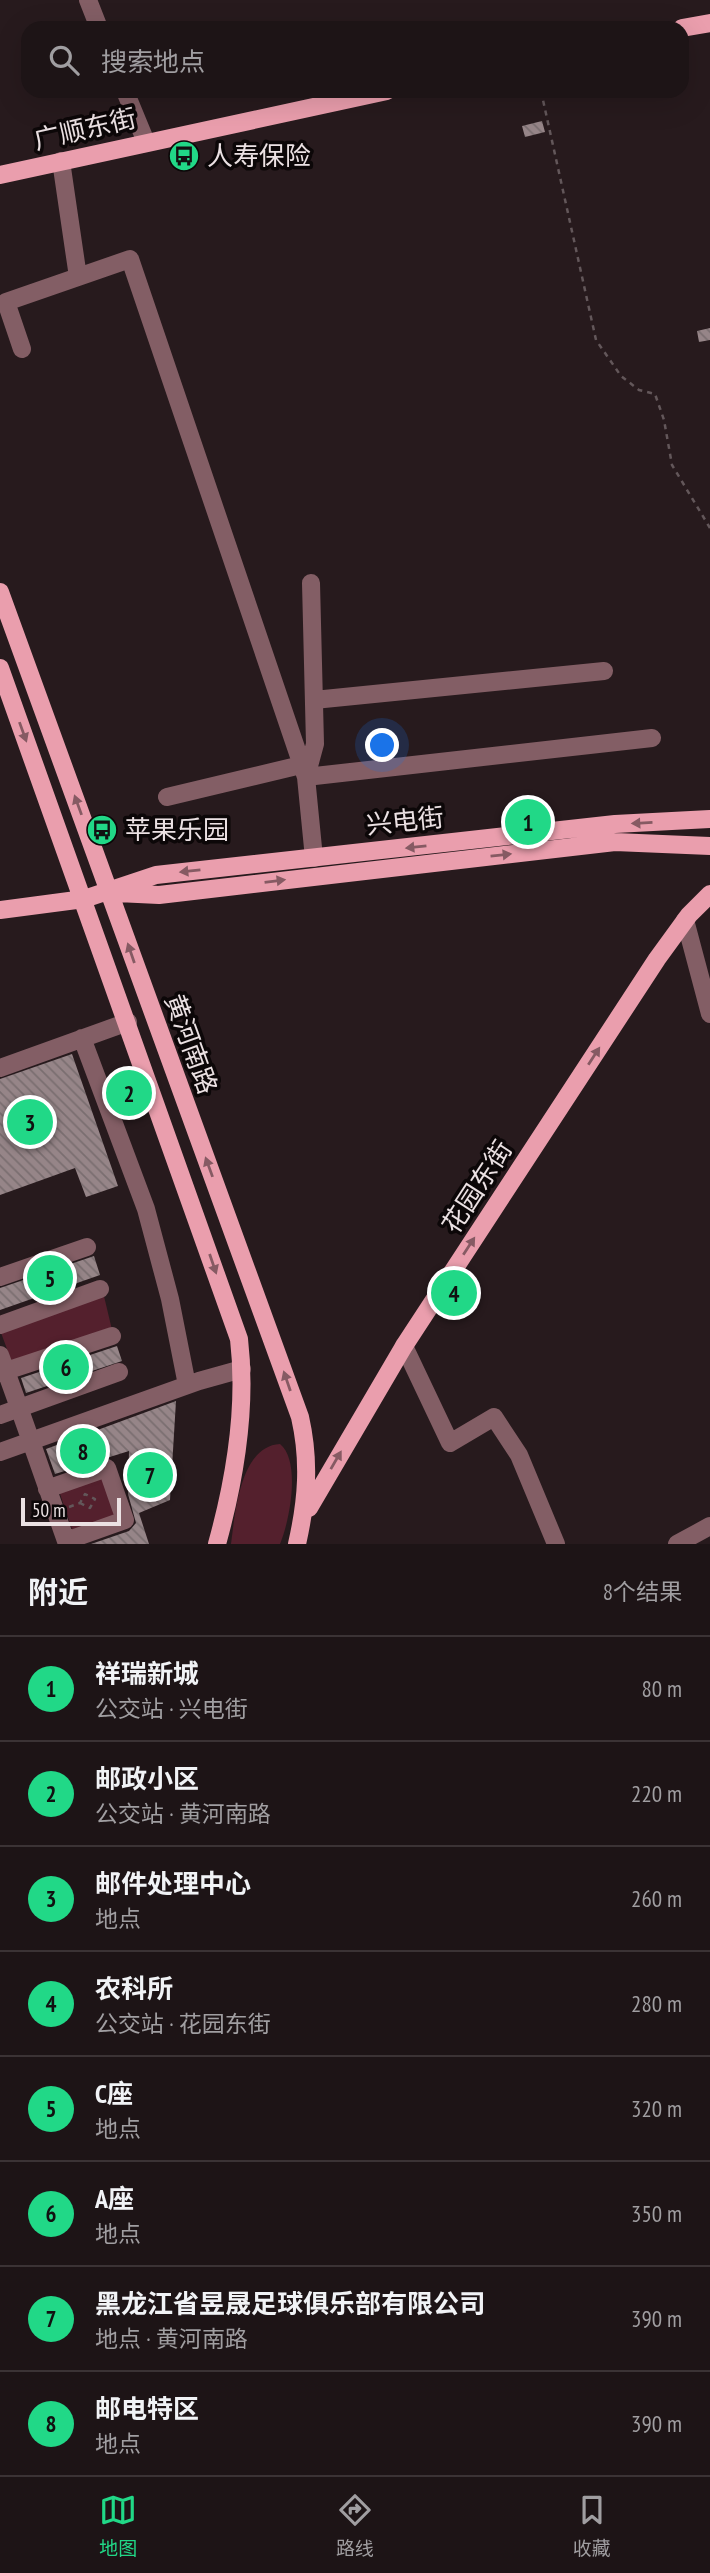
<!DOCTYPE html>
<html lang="zh">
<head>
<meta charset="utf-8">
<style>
	:root { --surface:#1d1416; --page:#251d1f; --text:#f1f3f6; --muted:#a09ea1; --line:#3b3335; --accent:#21d887 }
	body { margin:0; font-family:"PT Sans Narrow","Noto Sans SC",sans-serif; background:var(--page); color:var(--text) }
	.scale { position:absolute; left:21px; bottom:18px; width:100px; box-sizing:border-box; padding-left:7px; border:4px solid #ebe1e3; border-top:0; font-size:19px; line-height:24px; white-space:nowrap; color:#ebe1e3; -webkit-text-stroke:5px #0c0708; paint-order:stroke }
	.you { position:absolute; left:383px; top:746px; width:24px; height:24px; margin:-18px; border:5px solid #fff; border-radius:50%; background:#1a73e8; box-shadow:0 0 0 10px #1a73e833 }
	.badge { display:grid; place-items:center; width:46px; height:46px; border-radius:50%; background:var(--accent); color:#111; font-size:23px; font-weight:700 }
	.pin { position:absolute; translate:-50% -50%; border:4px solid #fff; box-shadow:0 2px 7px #0006 }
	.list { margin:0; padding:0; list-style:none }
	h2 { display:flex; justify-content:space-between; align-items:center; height:91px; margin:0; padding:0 28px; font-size:30px }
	h2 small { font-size:23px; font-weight:400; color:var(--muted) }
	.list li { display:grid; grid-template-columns:46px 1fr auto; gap:21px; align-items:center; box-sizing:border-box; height:105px; padding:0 28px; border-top:2px solid var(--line) }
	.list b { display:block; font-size:26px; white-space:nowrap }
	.list p { margin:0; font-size:23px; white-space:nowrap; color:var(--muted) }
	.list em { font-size:23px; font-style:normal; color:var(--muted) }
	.icon { flex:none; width:38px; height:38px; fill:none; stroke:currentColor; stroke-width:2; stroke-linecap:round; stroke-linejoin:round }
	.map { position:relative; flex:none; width:710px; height:1544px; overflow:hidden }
	.search { position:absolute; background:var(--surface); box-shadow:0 7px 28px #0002; left:21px; right:21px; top:21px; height:77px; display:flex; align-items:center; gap:18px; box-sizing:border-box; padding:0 24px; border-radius:21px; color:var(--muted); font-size:26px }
	.sheet { height:931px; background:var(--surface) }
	nav { display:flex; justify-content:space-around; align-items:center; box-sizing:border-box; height:98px; border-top:2px solid var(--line); background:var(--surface); font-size:19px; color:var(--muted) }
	nav a { display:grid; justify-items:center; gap:4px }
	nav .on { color:var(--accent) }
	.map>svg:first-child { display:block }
	.grass { fill:#54202d }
	.building { fill:url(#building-back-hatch) }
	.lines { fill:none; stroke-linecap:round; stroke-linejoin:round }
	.path { stroke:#63575a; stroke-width:2.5; stroke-dasharray:5 5; stroke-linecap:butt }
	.minor { stroke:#835e65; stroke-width:18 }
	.major { stroke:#ea9ead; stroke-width:18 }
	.oneway { fill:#865a63 }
	.labels { text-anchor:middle; stroke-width:7; stroke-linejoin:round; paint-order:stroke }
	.street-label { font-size:26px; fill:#ebe1e3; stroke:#0c0708 }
	.poi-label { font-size:26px; fill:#ebe1e3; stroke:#0c0708; text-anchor:start }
</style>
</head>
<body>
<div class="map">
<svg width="710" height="1544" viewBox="0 0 710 1544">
	<defs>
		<pattern id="building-back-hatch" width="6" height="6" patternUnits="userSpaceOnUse" patternTransform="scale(1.75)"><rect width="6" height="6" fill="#968588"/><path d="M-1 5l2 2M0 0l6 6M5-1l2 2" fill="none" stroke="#7a6e70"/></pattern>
	</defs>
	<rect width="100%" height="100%" fill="#271a1d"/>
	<path class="grass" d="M103,1292L113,1334L14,1368L0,1330Z
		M280,1444C301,1461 290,1520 280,1544H231C235,1514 240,1446 280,1444Z
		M102,1471L117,1516L73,1532L58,1488Z"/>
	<path class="building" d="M542,121L545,132L525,137L522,126Z
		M710,328V340L699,342L697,331Z
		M72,1054L118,1186L86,1197L75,1168L0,1195V1079Z
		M94,1256L100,1275L0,1310V1288Z
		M117,1346L122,1361L26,1393L21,1378Z
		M176,1401L170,1500L139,1513L149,1544H91L129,1531L136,1523L128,1494L129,1451L55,1474L46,1449Z"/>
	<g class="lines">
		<path class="path" d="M541,91L596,340L621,376L639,390L655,394L664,420L672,465L710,528
			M69,1507L80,1503L85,1494L95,1499L90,1508L80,1503"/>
		<path class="minor" d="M88,0L99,28
			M125,91L146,142
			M61,161L78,277
			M22,349L6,302L130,259L306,777L314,858
			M311,583L315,744L306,777L652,738
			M314,700L604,671
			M167,797L301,765
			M685,920L710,1014
			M82,1038L146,1209L170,1299L187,1385
			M0,1068L128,1022
			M0,1277L87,1247
			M0,1325L100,1289
			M404,1346L450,1443L494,1417L519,1455L556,1544
			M0,1355C23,1417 44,1479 66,1541L125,1520L107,1468L47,1489
			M0,1373L112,1336
			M0,1415L119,1372
			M0,1452L199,1381L242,1369
			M677,1544L710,1526"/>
		<path class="major" d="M682,28L710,23
			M0,175L387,91
			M0,592L300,1417C310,1461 307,1500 297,1544
			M0,668L239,1339C247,1407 235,1479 217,1544
			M117,893L159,895L615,842L710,846
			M0,910L84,899L156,875L615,824L710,819
			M309,1508L404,1346L657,959L689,915L710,894"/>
	</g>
	<defs><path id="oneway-solid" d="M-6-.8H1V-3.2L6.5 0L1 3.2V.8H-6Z" transform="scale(1.75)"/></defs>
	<g class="oneway">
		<use href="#oneway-solid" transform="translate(23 732) rotate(70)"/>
		<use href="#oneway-solid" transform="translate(78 805) rotate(-110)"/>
		<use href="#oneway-solid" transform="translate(642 823) rotate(177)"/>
		<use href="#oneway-solid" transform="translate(416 847) rotate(174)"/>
		<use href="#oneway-solid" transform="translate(501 855) rotate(-6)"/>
		<use href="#oneway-solid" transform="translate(190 871) rotate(174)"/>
		<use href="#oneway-solid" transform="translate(275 881) rotate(-7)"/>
		<use href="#oneway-solid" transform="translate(131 953) rotate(-109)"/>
		<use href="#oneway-solid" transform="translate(594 1056) rotate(-57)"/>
		<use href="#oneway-solid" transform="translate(209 1167) rotate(-110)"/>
		<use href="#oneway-solid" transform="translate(469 1246) rotate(-57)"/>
		<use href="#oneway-solid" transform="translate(213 1264) rotate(71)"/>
		<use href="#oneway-solid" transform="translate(287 1381) rotate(-109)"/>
		<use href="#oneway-solid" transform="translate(336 1460) rotate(-60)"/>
	</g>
	<defs>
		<g id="bus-disc" transform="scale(1.575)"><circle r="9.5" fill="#21d887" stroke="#0c0708"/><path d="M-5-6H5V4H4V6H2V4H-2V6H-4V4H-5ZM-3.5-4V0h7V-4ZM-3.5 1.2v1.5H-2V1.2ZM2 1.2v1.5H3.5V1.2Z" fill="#111"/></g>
	</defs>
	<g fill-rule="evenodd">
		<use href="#bus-disc" x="184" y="156"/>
		<use href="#bus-disc" x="102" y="830"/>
	</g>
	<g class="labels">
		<g class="street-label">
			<text transform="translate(85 129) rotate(-13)" y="9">广顺东街</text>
			<text transform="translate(405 821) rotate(-6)" y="9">兴电街</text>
			<text transform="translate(191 1044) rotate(70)" y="9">黄河南路</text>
			<text transform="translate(477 1187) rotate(-57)" y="9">花园东街</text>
		</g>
		<g class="poi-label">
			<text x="207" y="165">人寿保险</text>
			<text x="125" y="839">苹果乐园</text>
		</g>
	</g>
</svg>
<div class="scale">50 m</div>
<div class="you"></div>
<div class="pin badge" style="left:528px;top:822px">1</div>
<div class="pin badge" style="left:129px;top:1093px">2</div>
<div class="pin badge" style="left:30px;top:1122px">3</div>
<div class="pin badge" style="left:454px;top:1293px">4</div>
<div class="pin badge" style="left:50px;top:1278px">5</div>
<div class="pin badge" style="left:66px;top:1367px">6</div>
<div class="pin badge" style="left:150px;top:1475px">7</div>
<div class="pin badge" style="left:83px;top:1451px">8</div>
<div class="search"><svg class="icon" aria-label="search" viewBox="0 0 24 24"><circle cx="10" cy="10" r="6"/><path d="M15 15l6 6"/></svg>搜索地点</div>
</div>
<section class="sheet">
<h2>附近<small>8个结果</small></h2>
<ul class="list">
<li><span class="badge">1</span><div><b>祥瑞新城</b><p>公交站 · 兴电街</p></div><em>80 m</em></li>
<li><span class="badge">2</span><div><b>邮政小区</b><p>公交站 · 黄河南路</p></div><em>220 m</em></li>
<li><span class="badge">3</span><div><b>邮件处理中心</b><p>地点</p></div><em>260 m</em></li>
<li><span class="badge">4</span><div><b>农科所</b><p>公交站 · 花园东街</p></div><em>280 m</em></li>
<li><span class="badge">5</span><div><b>C座</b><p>地点</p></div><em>320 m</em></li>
<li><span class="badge">6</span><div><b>A座</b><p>地点</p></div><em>350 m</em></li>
<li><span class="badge">7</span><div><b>黑龙江省昱晟足球俱乐部有限公司</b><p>地点 · 黄河南路</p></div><em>390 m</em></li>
<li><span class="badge">8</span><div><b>邮电特区</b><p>地点</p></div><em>390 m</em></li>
</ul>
</section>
<nav>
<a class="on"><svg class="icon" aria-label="map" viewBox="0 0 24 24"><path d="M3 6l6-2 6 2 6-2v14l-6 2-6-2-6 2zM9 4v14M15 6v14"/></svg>地图</a>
<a><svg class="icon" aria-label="directions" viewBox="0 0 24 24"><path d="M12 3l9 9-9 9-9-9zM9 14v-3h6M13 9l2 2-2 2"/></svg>路线</a>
<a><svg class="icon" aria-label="saved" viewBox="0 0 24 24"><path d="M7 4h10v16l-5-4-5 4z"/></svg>收藏</a>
</nav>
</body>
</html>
